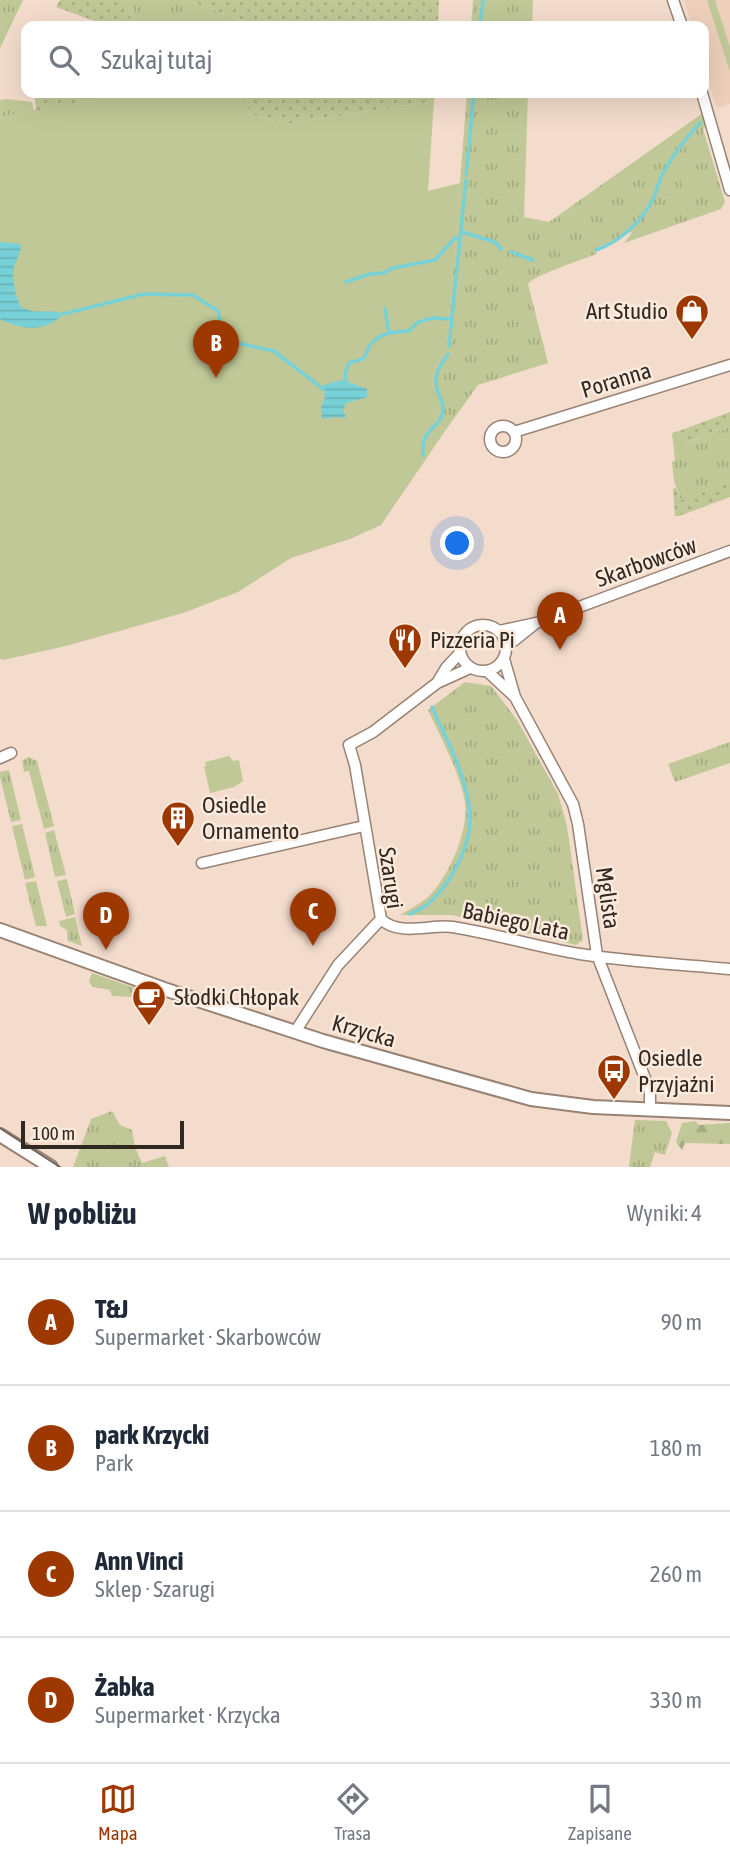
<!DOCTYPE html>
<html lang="pl">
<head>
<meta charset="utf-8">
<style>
	:root { --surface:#fff; --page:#f6f6f7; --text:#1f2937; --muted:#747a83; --line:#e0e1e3; --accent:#9c3800 }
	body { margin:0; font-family:"Asap Condensed",sans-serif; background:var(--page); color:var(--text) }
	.scale { position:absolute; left:21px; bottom:18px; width:163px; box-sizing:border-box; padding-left:7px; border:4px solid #312822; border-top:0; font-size:19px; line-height:24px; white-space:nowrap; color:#312822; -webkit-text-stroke:5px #fceadd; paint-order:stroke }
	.you { position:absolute; left:458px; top:544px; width:24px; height:24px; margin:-18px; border:5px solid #fff; border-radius:50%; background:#1a73e8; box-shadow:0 0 0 10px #1a73e833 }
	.badge { display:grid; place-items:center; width:46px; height:46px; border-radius:50%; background:var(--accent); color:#fff; font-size:23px; font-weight:700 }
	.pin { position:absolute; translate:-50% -58px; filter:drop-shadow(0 2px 4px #0008) }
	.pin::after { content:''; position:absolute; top:37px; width:24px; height:21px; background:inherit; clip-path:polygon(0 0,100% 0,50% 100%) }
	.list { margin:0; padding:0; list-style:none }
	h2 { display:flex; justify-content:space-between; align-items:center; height:91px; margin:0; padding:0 28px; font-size:30px }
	h2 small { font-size:23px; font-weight:400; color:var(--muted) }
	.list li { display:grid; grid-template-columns:46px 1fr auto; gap:21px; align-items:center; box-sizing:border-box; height:126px; padding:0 28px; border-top:2px solid var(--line) }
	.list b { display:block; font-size:26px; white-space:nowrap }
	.list p { margin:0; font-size:23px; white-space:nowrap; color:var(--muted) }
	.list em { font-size:23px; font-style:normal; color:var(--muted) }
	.icon { flex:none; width:38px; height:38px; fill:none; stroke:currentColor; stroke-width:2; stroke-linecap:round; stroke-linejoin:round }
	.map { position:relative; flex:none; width:730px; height:1167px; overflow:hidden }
	.search { position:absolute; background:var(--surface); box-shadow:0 7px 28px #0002; left:21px; right:21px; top:21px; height:77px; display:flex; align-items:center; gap:18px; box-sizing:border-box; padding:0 24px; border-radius:14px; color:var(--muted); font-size:26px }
	.sheet { height:595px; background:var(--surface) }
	nav { display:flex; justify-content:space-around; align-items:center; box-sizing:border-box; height:98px; border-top:2px solid var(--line); background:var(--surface); font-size:19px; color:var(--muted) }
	nav a { display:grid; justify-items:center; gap:4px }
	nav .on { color:var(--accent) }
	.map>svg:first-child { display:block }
	.built { fill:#edcfbb }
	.grass { fill:url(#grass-tufts) }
	.forest { fill:url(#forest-firs) }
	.park { fill:#c0c897 }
	.garden { fill:url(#garden-dots) }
	.water { fill:url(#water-rules) }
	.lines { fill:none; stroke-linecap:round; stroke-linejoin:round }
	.stream { stroke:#78d1d6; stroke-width:3.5 }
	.minor-casing { stroke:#978274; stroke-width:13 }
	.tertiary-casing { stroke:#978274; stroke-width:16 }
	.minor { stroke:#fff; stroke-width:10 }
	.tertiary { stroke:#fff; stroke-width:12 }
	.tram { stroke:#72645b; stroke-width:2 }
	.labels { text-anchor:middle; stroke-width:5; stroke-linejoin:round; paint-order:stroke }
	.poi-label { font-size:23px; fill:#312822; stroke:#fceadd; text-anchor:start }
	.street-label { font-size:23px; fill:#312822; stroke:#fceadd }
</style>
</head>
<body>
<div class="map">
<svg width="730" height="1167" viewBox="0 0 730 1167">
	<defs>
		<pattern id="grass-tufts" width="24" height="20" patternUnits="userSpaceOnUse" patternTransform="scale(1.75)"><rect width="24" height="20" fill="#c0c897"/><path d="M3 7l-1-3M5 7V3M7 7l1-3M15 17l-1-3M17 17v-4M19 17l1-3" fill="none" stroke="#a5ac82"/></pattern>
		<pattern id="forest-firs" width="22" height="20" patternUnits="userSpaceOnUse" patternTransform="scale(1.75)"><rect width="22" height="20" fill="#c0c897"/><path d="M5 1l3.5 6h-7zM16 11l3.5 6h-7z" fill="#a5ac82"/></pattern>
		<pattern id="garden-dots" width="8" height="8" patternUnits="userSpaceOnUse" patternTransform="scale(1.75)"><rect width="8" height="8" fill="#c0c897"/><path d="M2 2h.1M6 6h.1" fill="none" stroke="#a5ac82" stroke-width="1.8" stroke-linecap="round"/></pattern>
		<pattern id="water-rules" width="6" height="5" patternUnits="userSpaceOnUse" patternTransform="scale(1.75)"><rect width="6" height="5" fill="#78d1d6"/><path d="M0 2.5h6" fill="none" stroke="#68b3b7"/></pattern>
	</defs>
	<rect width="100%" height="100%" fill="#f3dccc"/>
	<path class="built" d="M684,0H730V104L717,108L704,66V26H692Z"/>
	<path class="grass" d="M0,0H23L0,48Z
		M120,0H187L250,23L249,26H127L134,8L119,2Z
		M473,0H533L532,26H471Z
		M467,93H528L524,217L549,222L703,113L706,126L703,129L725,202L721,209L624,243L633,231L597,248L596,254C582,260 534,275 528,284L548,363L478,385L445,431L436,421C442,404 432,398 432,382C432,368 445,358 447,345Z
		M7,99L32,102L34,111L0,117V100Z
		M730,427V481L681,500L674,481L672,462L675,460L672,433L679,431L684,444Z
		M465,682L491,686L517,720L558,794L567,826L583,940L576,945L452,915H400C410,909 420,904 428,897C449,877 469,831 465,802C461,776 440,735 428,710Z
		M730,742V763L675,782L668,764Z
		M28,757L37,761L54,826L44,829L29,771L24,772L22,761Z
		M9,770L21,820L11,822L0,777V772Z
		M22,824L35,877L25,880L12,826Z
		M54,830L66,875L55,877L45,833Z
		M67,879L75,914L66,917L57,881Z
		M36,881L47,926H36L25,883Z
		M75,917L82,946L68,941L67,930L60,926L59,921Z
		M92,973L135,988V997L112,996L110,990L93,987L89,982Z
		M112,1111L120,1125L132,1130L135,1147L142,1163L165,1156L169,1167H73L91,1119Z
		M635,1120L666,1121L672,1133L665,1155L655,1152L650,1167H629Z"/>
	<path class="forest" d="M695,1121L699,1125L730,1123V1144L685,1143L682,1150L676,1142L682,1123Z"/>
	<path class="park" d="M707,0H715L730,47V72Z
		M125,93H247L249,114L286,124L434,101L428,191L460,183L447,345C445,358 432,368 432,382C433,399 443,402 436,421L445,431L381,525L350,539L291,558L238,592L183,613L66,646L3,660L0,658V117Z
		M694,160L706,196L674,208L669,193L683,188L676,169Z
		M229,756L233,761L239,760L243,781L234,787L210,793L204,767L206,766L205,762Z"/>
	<path class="garden" d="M60,0H120V2L134,7L127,26H108L56,7Z
		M187,0H439L438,26H249L250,23Z
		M34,93H125L34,111L36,107Z
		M247,93H435L434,101L286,124L249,114Z
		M730,412V427L683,444L679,431Z
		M730,481V497L679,516H675L673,489L676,488L681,500Z"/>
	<path class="water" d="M0,242L21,244C21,253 17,259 14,267C11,278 16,297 21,307C38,316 49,308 63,314C46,333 21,330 0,319Z
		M346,381L367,389V397L346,403L343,411L346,416L344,418L335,417L322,419L321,407L325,397L323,389L326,386Z"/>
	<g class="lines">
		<path class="stream" d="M480,26L483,0
			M466,175L474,93
			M462,232L495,242L501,249
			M596,250C620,242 642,221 653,199C657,191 659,181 663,173C673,155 686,138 700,123
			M511,252L533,260
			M346,282L370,274L384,273L393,268L435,260L455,238H460
			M385,309L389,333
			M63,314L144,294L193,295L218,311L222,330L232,342L274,351L323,389L326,386L346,381L345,373L349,363L363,359C367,354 367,349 371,344C380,332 396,332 409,331L418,322L433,318L451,319
			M449,346L466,180
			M423,455C420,427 440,430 443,411C444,405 441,400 439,395C432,377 438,368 448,354
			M410,914C416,911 424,908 429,903C454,881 475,838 469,805C464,771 446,738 432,707"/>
		<g class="minor-casing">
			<path id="minor" d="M673,0L682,26
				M702,93L730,190
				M490 439a13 13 0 1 1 26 0a13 13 0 1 1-26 0Z
				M514,432L730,365
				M460 648a23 23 0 1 1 46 0a23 23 0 1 1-46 0Z
				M499,631L536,623L730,551
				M506,647L536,623
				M504,659L515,697L573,804L578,824L597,955L650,1091V1110
				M487,671L515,697
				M437,683L446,668L460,653
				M0,758L11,753
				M202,863L364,826
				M381,919C399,937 431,924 453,927C496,934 537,947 580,954C629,962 680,964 730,969
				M381,919L355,765L349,745L373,732L437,683L470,668
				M295,1032L338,965L381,919"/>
		</g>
		<g class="tertiary-casing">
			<path id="tertiary" d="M0,930L164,989L323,1041L531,1099L593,1107L730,1113
				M0,1135L51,1167"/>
		</g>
		<use href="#minor" class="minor"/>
		<use href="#tertiary" class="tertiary"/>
		<path class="tram" d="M0,1128L60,1167"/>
	</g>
	<defs>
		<g id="shop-pin" transform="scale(1.75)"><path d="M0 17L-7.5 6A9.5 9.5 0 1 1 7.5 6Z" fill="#9c3800" stroke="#fceadd"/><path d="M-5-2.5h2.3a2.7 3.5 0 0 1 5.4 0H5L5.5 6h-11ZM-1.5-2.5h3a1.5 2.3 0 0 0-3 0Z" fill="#fff"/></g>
		<g id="restaurant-pin" transform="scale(1.75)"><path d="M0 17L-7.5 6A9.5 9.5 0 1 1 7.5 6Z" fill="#9c3800" stroke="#fceadd"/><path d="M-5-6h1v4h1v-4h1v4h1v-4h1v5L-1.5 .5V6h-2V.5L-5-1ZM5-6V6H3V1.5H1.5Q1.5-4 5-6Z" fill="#fff"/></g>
		<g id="building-pin" transform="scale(1.75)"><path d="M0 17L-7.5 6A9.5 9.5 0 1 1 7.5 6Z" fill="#9c3800" stroke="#fceadd"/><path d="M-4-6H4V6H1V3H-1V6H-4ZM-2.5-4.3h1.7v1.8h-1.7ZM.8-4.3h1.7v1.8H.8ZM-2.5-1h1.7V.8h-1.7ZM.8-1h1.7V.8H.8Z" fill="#fff"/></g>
		<g id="cafe-pin" transform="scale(1.75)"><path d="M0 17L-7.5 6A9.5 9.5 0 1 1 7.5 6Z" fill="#9c3800" stroke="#fceadd"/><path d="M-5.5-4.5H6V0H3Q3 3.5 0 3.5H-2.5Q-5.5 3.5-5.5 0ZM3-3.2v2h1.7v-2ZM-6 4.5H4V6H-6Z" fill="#fff"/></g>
		<g id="bus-pin" transform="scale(1.75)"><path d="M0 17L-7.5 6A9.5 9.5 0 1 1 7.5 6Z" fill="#9c3800" stroke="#fceadd"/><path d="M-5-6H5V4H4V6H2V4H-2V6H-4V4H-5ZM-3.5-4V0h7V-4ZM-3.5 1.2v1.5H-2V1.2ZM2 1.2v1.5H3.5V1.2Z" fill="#fff"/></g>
	</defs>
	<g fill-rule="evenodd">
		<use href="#shop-pin" x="692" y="311"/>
		<use href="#restaurant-pin" x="405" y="640"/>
		<use href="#building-pin" x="178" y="818"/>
		<use href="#cafe-pin" x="149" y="997"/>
		<use href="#bus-pin" x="614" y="1071"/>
	</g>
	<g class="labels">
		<g class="poi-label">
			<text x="668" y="319" text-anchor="end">Art Studio</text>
			<text x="430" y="648">Pizzeria Pi</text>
			<text x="202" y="813">Osiedle<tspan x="202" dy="26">Ornamento</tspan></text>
			<text x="174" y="1005">Słodki Chłopak</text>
			<text x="638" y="1066">Osiedle<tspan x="638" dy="26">Przyjaźni</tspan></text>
		</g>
		<g class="street-label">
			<text transform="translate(616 380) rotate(-17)" y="8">Poranna</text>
			<text transform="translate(646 562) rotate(-20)" y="8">Skarbowców</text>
			<text transform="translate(391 878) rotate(82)" y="8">Szarugi</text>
			<text transform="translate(608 898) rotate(82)" y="8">Mglista</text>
			<text transform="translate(516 921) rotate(12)" y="8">Babiego Lata</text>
			<text transform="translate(364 1031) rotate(16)" y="8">Krzycka</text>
		</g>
	</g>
</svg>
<div class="scale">100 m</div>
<div class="you"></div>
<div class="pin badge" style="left:560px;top:650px">A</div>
<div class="pin badge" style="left:216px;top:378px">B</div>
<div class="pin badge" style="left:313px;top:946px">C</div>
<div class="pin badge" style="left:106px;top:950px">D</div>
<div class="search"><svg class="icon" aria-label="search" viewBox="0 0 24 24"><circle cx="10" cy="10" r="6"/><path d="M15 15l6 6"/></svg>Szukaj tutaj</div>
</div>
<section class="sheet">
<h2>W pobliżu<small>Wyniki: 4</small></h2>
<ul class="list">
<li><span class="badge">A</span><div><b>T&amp;J</b><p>Supermarket · Skarbowców</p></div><em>90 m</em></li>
<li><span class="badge">B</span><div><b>park Krzycki</b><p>Park</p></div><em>180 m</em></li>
<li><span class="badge">C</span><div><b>Ann Vinci</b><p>Sklep · Szarugi</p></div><em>260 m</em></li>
<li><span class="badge">D</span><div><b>Żabka</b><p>Supermarket · Krzycka</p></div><em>330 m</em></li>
</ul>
</section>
<nav>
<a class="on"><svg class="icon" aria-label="map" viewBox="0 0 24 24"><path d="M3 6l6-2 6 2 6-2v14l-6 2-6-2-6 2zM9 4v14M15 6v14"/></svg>Mapa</a>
<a><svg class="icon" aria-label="directions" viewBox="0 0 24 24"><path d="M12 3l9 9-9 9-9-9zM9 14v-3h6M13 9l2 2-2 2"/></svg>Trasa</a>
<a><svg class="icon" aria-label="saved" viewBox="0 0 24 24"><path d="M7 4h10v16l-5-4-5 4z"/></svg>Zapisane</a>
</nav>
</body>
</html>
